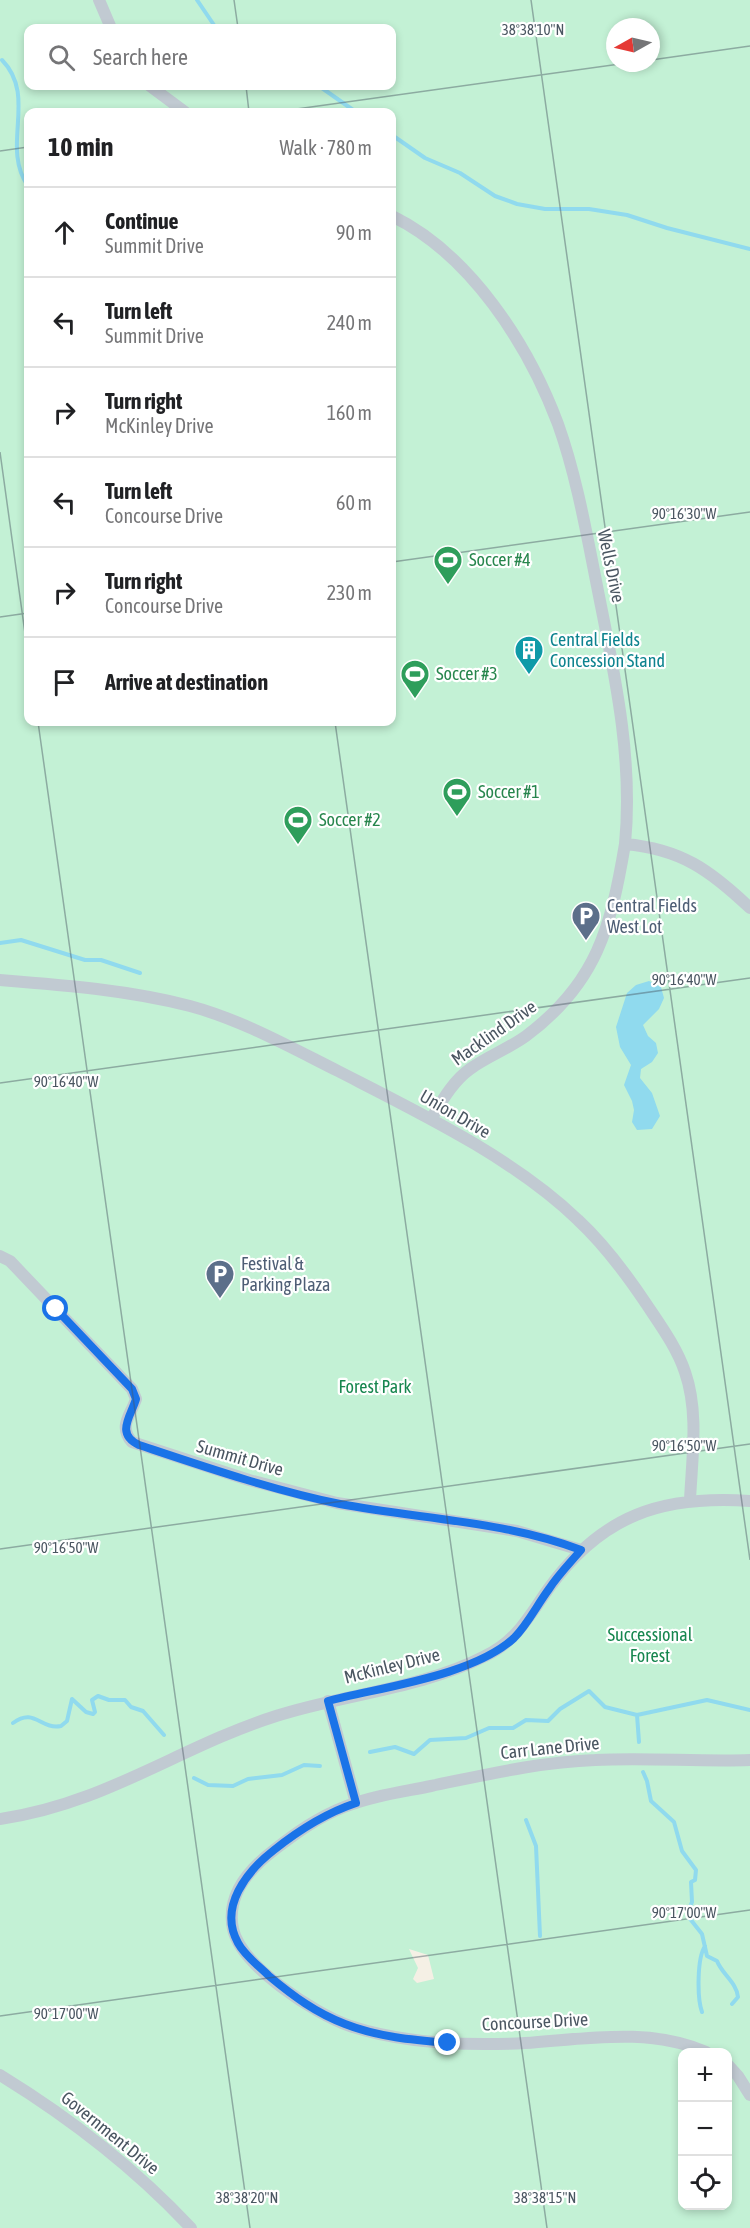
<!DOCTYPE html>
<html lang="en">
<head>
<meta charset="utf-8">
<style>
	:root { --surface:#fff; --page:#f6f6f6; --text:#202124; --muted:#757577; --line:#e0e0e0 }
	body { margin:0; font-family:"Asap Condensed",sans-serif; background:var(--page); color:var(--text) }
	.controls { position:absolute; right:18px; bottom:18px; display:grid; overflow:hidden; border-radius:12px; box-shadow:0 3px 9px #0003 }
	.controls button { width:54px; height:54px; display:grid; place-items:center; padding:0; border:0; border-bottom:2px solid var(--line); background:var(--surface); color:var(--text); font:30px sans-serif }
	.compass { position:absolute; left:606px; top:18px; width:54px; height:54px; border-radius:50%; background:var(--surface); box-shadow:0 3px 9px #0003; rotate:262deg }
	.stop { position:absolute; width:18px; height:18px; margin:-14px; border:4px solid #1a73e8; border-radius:50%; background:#fff }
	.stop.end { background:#1a73e8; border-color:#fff; box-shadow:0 2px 6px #0008 }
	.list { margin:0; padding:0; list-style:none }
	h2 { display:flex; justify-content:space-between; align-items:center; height:78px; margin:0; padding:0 24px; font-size:26px }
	h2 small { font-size:20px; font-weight:400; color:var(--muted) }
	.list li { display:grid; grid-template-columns:39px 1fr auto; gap:18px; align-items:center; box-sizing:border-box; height:90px; padding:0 24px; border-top:2px solid var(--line) }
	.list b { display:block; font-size:22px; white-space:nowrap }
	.list p { margin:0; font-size:20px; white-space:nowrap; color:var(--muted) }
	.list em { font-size:20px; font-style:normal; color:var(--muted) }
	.icon { flex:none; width:33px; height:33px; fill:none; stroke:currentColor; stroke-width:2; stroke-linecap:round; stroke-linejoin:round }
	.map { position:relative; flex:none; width:750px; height:2228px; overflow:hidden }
	.search { position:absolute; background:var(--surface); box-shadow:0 3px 9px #0003; left:24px; top:24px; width:372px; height:66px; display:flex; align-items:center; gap:15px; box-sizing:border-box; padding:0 21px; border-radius:12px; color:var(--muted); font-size:22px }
	.panel { position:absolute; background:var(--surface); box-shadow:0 3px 9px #0003; left:24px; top:108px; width:372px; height:618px; border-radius:12px }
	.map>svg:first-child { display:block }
	.green { fill:#c3f1d5; fill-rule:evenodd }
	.sand { fill:#f5f0e5 }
	.water { fill:#90daee }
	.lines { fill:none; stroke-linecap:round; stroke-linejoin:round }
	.stream { stroke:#90daee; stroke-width:4 }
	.street { stroke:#c1cad2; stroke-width:12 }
	.route { stroke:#1a73e8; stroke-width:8 }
	.ticks { fill:none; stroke:#4a5661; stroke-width:1.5; stroke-opacity:0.45 }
	.labels { text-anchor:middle; stroke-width:4.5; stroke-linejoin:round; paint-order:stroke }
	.leisure-label { font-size:18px; fill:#27864d; stroke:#fff; text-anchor:start }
	.street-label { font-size:18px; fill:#4a5661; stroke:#fff }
	.culture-label { font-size:18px; fill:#0d838f; stroke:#fff; text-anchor:start }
	.service-label { font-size:18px; fill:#4e5e75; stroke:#fff; text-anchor:start }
	.park-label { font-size:18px; fill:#17864f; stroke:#fff }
	.ticks-label { font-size:15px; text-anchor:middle; fill:#4a5661; stroke:#fff; stroke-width:4.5; stroke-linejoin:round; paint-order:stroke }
</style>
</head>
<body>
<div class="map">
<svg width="750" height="2228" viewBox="0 0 750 2228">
	<rect width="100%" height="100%" fill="#f5f3f3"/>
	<path class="green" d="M0,0H750V2228H0ZM615,27H651V63H615ZM28,28H392V86H28ZM28,112H392V722H28ZM682,2052H728V2206H682Z"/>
	<path class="sand" d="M409,1949L428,1955L434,1979L417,1983L413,1979L418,1968Z"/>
	<path class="water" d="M649,981L661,987L664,998L659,1009L643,1025L648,1036L656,1043L658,1053L652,1062L641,1069L640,1078L652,1093L660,1116L652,1129L637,1130L632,1122L634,1110L632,1101L624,1085L631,1065L620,1047L616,1027L627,993L636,985Z"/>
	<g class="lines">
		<path class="stream" d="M197,0L216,28
			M2,60C38,97 0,146 28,186
			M319,86L356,112
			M392,135L425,158L460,173L495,196L517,204L545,209H589L627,215L667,228L750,249
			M0,943L21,940L85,960H101L140,973
			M637,1715L639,1742
			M13,1723C35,1707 40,1730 61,1726L67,1721L72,1699L86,1712L93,1714L95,1712L92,1700L98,1696L109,1700H125L131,1707L143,1711L164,1735
			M370,1752L395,1747L414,1754L430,1740L466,1738L489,1728H513L526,1720L548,1721L560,1709L589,1691L605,1707L637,1715L707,1700L750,1710
			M643,1772L647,1781L651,1801L674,1822L682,1851L696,1870L695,1880L691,1882L692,1902L687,1915L702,1934L707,1956L717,1961C722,1974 737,1983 738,1997L732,2004
			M194,1778L208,1785L233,1786L248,1779L282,1775L304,1765L320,1766
			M526,1820L536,1846L540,1936
			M702,2012C697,1998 697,1958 705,1946"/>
		<path class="street" d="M99,0L111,28
			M150,86L185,112
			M392,216C470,254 528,344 558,424C578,480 588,542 600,601C616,681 633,762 625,844C681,849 710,870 750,908
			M0,980C63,985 128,990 190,1006C242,1020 290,1047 338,1071C418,1112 514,1158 578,1220C605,1245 627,1275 647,1305C661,1326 677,1348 685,1372C699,1412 692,1458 690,1500
			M431,1119C442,1101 453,1081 470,1069C488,1056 508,1049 526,1036C597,983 611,927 625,844
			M0,1256L10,1261L132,1389L136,1399C131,1415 118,1426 132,1442L249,1480L337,1503L517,1531L581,1550
			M328,1701L356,1803
			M0,1819C105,1804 179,1747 276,1716C344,1694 421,1689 485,1656C517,1641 529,1616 549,1588C602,1515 662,1495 750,1501
			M706,2052C650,2027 585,2039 525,2043C467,2046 405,2044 350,2026C315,2014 241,1966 233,1929C226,1896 249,1869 274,1850C296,1833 318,1817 344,1807C372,1796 402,1792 431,1786C485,1775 539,1762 595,1760C646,1757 698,1762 750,1760
			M728,2065L738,2076L750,2095
			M0,2075C70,2118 135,2168 191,2228"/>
	</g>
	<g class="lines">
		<path class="route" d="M56,1309L132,1389L136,1399C131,1416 115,1434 139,1445C205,1467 272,1490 340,1504C420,1519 505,1521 581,1550C570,1563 558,1575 549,1589C537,1605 528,1624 514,1638C473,1676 381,1687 328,1701L356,1803C326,1813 299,1830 274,1850C247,1871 218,1907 238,1943C245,1956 259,1966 269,1976C293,1996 316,2013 345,2024C378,2037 413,2040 448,2043"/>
	</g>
	<path class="ticks" d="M234,0L238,28M531,0L750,1560M651,60L750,46M246,86L249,112M275,112L627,63M0,151L28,147M0,452L28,655M392,562L750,512M0,617L28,613M38,722L250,2228M335,722L547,2228M0,1083L750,978M0,1549L750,1444M0,2016L750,1910"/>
	<defs>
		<g id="stadium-pin" transform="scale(1.5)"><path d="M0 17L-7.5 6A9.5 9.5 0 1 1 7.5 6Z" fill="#2e9e5b" stroke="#fff"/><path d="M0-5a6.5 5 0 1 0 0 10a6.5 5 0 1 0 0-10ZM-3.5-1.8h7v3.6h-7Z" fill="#fff"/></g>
		<g id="building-pin" transform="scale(1.5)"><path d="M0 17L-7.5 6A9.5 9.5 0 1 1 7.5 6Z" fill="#0f9aa8" stroke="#fff"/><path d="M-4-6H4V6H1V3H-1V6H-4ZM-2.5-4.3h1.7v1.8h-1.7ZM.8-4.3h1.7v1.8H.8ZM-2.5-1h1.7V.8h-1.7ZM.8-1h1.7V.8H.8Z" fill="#fff"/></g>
		<g id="parking-pin" transform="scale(1.5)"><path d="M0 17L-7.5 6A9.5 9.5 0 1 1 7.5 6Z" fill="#5c6f8a" stroke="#fff"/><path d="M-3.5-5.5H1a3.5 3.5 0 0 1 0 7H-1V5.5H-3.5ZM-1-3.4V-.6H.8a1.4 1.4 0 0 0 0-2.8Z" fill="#fff"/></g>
	</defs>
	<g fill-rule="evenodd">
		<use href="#stadium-pin" x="448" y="560"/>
		<use href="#building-pin" x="529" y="650"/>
		<use href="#stadium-pin" x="415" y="674"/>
		<use href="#stadium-pin" x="457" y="792"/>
		<use href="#stadium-pin" x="298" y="820"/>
		<use href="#parking-pin" x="586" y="916"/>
		<use href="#parking-pin" x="220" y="1274"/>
	</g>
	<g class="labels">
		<g class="leisure-label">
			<text x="469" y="566">Soccer #4</text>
			<text x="436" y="680">Soccer #3</text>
			<text x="478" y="798">Soccer #1</text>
			<text x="319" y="826">Soccer #2</text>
		</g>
		<g class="street-label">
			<text transform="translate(611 566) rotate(78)" y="6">Wells Drive</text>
			<text transform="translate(494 1033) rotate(-35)" y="6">Macklind Drive</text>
			<text transform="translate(455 1114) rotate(30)" y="6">Union Drive</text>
			<text transform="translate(240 1458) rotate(16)" y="6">Summit Drive</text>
			<text transform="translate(392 1666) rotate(-14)" y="6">McKinley Drive</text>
			<text transform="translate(550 1748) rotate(-6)" y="6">Carr Lane Drive</text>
			<text transform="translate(535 2022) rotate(-3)" y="6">Concourse Drive</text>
			<text transform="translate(110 2133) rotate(39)" y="6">Government Drive</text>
		</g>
		<g class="culture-label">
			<text x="550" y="646">Central Fields<tspan x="550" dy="21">Concession Stand</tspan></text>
		</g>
		<g class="service-label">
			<text x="607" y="912">Central Fields<tspan x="607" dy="21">West Lot</tspan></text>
			<text x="241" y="1270">Festival &amp;<tspan x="241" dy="21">Parking Plaza</tspan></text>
		</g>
		<g class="park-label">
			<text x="375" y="1393">Forest Park</text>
			<text x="650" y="1641">Successional<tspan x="650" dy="21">Forest</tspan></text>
		</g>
	</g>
	<g class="ticks-label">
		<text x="533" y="35">38°38'10"N</text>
		<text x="684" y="519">90°16'30"W</text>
		<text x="684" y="985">90°16'40"W</text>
		<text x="66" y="1087">90°16'40"W</text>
		<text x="684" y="1451">90°16'50"W</text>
		<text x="66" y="1553">90°16'50"W</text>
		<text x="684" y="1918">90°17'00"W</text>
		<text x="66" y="2019">90°17'00"W</text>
		<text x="247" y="2203">38°38'20"N</text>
		<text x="545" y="2203">38°38'15"N</text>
	</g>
</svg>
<div class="controls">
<button>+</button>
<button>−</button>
<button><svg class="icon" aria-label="locate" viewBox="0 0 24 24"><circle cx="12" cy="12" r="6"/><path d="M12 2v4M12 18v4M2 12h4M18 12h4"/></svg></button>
</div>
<svg class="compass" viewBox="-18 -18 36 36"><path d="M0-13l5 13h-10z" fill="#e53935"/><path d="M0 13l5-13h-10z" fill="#757577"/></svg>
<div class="stop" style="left:56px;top:1309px"></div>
<div class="stop end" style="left:448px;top:2043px"></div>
<div class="search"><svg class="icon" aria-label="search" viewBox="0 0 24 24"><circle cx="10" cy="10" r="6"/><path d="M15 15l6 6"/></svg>Search here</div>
<section class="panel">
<h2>10 min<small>Walk · 780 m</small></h2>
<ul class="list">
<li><svg class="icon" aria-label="ahead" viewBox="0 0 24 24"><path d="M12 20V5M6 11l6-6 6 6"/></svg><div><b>Continue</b><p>Summit Drive</p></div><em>90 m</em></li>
<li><svg class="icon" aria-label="left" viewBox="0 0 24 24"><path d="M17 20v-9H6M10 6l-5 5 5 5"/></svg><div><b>Turn left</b><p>Summit Drive</p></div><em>240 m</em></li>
<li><svg class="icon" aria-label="right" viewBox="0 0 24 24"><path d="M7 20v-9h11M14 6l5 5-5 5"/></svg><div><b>Turn right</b><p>McKinley Drive</p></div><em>160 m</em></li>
<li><svg class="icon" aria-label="left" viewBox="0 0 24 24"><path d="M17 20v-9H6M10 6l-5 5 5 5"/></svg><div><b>Turn left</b><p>Concourse Drive</p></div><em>60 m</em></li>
<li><svg class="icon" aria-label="right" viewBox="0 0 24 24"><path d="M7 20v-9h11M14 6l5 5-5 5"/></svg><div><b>Turn right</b><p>Concourse Drive</p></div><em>230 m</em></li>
<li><svg class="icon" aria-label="arrive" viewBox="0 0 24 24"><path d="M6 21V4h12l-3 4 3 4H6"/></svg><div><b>Arrive at destination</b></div></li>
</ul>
</section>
</div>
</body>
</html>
